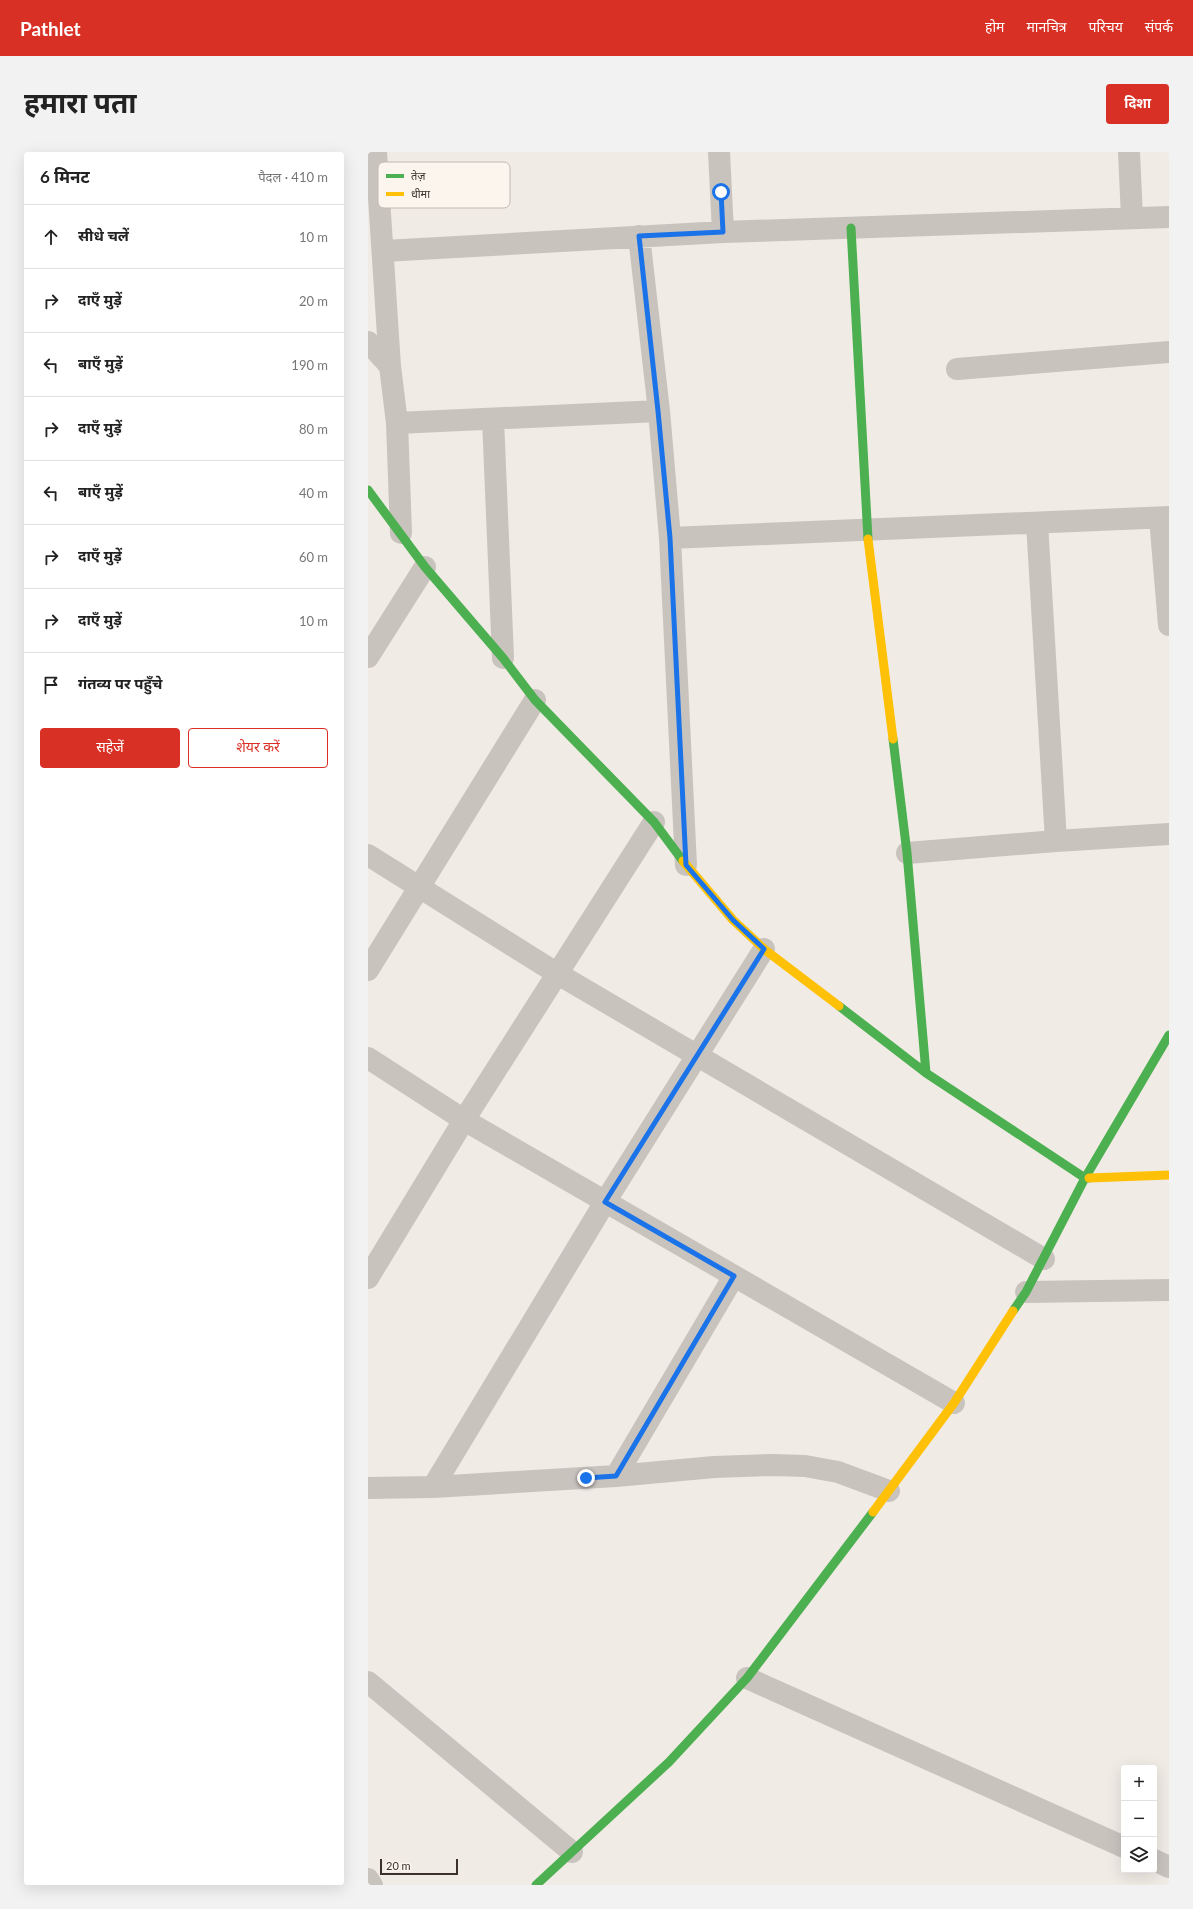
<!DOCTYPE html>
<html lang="hi">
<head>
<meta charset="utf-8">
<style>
	:root { --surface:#fff; --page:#f2f2f2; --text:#222; --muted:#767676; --line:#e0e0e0; --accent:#d93025 }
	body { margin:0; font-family:Lato,"Noto Sans Devanagari",sans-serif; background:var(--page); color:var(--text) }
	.controls { position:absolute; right:12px; bottom:12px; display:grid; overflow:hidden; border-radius:4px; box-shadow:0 4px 16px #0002 }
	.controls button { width:36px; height:36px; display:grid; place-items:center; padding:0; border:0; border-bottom:1px solid var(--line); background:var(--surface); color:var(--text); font:20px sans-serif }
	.scale { position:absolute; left:12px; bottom:10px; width:78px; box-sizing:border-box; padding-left:4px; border:2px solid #3b302b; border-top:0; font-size:11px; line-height:14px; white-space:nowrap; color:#3b302b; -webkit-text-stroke:3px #fbf5ee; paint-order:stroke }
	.stop { position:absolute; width:12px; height:12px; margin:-9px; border:3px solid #1a73e8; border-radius:50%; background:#fff }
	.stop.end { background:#1a73e8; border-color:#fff; box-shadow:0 1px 4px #0008 }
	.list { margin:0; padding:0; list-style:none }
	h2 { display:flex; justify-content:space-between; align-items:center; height:52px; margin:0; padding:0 16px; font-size:17px }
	h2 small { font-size:13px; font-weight:400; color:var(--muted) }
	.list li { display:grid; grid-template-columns:26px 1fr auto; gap:12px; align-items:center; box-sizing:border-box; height:64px; padding:0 16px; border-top:1px solid var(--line) }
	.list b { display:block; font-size:15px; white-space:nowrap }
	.list em { font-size:13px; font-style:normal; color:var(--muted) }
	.actions { display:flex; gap:8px; padding:12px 16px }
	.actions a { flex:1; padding:9px 0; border:1px solid var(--accent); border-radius:4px; text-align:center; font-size:14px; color:var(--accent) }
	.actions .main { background:var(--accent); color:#fff }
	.icon { flex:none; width:22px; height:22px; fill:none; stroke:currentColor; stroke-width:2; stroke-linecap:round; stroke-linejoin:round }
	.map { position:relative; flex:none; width:801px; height:1733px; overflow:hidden; border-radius:4px }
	header { display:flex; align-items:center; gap:24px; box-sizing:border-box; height:56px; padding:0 20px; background:var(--accent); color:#fff }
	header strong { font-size:19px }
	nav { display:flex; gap:22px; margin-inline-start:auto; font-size:14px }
	.intro { display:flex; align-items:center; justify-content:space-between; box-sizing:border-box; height:96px; padding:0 24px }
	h1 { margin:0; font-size:28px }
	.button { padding:10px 18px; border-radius:4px; background:var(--accent); color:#fff; font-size:14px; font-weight:700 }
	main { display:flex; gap:24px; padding:0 24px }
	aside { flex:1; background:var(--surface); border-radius:4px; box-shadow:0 4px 16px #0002 }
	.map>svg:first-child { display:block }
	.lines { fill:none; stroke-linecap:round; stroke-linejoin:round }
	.street { stroke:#c9c3be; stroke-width:22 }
	.fast { stroke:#4caf50; stroke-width:9 }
	.slow { stroke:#ffc107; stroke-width:9 }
	.route { stroke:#1a73e8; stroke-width:5 }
	.key { fill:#fbf5ee; stroke:#c1bab4; stroke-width:1 }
	.key-label { font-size:11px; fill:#3b302b }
</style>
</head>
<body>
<header>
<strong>Pathlet</strong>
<nav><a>होम</a><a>मानचित्र</a><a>परिचय</a><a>संपर्क</a></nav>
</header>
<div class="intro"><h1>हमारा पता</h1><a class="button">दिशा</a></div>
<main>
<aside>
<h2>6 मिनट<small>पैदल · 410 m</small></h2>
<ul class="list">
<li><svg class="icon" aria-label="ahead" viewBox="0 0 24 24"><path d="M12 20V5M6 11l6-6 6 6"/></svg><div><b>सीधे चलें</b></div><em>10 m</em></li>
<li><svg class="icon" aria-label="right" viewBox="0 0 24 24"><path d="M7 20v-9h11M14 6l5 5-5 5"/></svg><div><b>दाएँ मुड़ें</b></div><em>20 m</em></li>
<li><svg class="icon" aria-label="left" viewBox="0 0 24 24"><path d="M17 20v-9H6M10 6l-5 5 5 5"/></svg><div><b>बाएँ मुड़ें</b></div><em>190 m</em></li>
<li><svg class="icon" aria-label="right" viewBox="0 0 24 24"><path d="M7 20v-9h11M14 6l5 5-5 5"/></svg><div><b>दाएँ मुड़ें</b></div><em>80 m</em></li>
<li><svg class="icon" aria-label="left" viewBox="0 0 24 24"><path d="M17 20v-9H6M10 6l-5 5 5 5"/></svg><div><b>बाएँ मुड़ें</b></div><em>40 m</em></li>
<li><svg class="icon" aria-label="right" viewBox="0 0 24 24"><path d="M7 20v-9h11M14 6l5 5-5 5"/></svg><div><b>दाएँ मुड़ें</b></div><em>60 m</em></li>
<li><svg class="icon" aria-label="right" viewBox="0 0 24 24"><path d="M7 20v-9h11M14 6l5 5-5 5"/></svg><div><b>दाएँ मुड़ें</b></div><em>10 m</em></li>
<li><svg class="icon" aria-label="arrive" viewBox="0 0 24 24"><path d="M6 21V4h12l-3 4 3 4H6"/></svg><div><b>गंतव्य पर पहुँचे</b></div></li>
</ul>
<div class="actions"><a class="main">सहेजें</a><a>शेयर करें</a></div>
</aside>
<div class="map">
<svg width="801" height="1733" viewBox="0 0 801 1733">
	<rect width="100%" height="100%" fill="#f0ebe5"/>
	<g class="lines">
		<path class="street" d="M8,0L22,214L29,271L33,381
			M351,0L355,80
			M761,0L764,66
			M271,84L291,259L302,386L318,713
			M16,99L355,80L801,65
			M0,190L22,214
			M589,217L801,200
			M125,267L135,506
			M29,271L291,259
			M792,366L801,473
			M669,371L688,689
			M302,386L801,365
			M0,505L57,415
			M539,701L688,689L801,682
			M0,703L190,822L676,1107
			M0,818L167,548
			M0,906L96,968L586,1251
			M0,1126L96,968L286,670
			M658,1140L801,1138
			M248,1324L366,1124
			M65,1335L237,1050L396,797
			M0,1336L65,1335L248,1324L346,1315L404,1313L437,1314L470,1320L521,1339
			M379,1526L756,1695
			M0,1530L204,1700
			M786,1708L801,1715
			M0,1727L4,1733"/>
		<path class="fast" d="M483,76L500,387
			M0,338L57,415L135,506L167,548L286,670L315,709
			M525,587L539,701L558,921
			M471,854L558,921L717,1026H721
			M645,1159L658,1140L717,1026L801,883
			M168,1733L301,1610L379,1526L505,1360"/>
		<path class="slow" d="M500,387L525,587
			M315,709L365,768L396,797L471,854
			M721,1026L801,1023
			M505,1360L586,1251L645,1159"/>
	</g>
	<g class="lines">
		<path class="route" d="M218,1326L248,1324L366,1124L237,1050L396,797L365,768L318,713L302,386L290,259L271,84L355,80L353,40"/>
	</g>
	<rect x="10" y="10" width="132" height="46" rx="6" class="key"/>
	<rect x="18" y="22" width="18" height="4" fill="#4caf50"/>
	<rect x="18" y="40" width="18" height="4" fill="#ffc107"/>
	<g class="key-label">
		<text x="43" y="28">तेज़</text>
		<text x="43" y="46">धीमा</text>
	</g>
</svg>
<div class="controls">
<button>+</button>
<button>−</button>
<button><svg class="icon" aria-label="layers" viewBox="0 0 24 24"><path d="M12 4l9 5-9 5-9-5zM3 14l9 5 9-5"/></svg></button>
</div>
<div class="scale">20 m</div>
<div class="stop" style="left:353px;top:40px"></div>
<div class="stop end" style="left:218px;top:1326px"></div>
</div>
</main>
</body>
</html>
